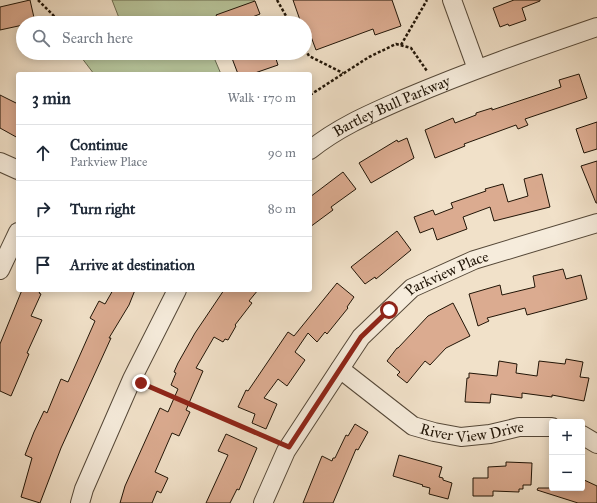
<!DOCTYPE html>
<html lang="en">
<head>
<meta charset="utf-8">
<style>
	:root { --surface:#fff; --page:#f6f6f7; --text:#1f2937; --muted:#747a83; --line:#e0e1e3 }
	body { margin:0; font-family:"IM FELL Great Primer",serif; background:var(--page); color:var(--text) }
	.controls { position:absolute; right:12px; bottom:12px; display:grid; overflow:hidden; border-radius:4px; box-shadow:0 2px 10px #0003 }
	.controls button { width:36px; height:36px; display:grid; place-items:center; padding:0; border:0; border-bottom:1px solid var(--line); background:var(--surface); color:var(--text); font:20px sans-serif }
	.stop { position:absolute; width:12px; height:12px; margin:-9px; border:3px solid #8f2418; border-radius:50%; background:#fff }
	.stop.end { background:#8f2418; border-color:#fff; box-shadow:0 1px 4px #0008 }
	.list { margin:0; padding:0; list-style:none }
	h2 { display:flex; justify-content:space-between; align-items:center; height:52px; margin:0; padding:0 16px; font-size:17px }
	h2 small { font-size:13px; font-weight:400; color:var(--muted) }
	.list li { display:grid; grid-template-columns:26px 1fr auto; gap:12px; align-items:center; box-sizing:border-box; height:56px; padding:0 16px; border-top:1px solid var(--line) }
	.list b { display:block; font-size:15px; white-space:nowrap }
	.list p { margin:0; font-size:13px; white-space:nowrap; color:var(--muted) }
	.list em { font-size:13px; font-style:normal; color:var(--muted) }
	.icon { flex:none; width:22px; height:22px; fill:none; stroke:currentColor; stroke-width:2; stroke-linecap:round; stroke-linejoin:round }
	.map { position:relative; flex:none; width:597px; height:503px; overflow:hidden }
	.search { position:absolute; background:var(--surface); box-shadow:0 2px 10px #0003; left:16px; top:16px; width:296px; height:44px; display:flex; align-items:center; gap:10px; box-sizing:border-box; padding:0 14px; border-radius:22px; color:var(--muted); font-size:15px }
	.panel { position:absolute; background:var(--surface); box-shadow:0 2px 10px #0003; left:16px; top:72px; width:296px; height:220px; border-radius:4px }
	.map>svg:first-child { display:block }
	.green { fill:#b7c399; stroke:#6c6c50 }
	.building { fill:#dbab90; stroke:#211507 }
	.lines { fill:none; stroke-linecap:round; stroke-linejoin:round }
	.minor-casing { stroke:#554838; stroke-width:20 }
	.path { stroke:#211507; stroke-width:2.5; stroke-dasharray:3 2; stroke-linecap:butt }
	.minor { stroke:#f6ecdc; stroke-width:18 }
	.route { stroke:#8f2418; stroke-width:5 }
	.labels { text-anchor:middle; stroke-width:3; stroke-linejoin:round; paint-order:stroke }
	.street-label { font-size:15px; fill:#211507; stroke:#f6ecdc }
</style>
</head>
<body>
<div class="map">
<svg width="597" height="503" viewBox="0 0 597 503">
	<rect width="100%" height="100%" fill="#f1e1c9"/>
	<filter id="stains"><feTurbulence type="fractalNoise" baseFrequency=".005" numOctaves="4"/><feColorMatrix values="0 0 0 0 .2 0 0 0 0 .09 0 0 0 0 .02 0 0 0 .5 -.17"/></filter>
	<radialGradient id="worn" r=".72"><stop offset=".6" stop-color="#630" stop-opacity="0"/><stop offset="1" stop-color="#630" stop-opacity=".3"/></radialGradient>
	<path class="green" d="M112,0H254L257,9L243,21L238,23H121Z
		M78,53H212L221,74H94Z"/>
	<path class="building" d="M30,0L35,22L23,23V25L0,30V7Z
		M293,0H392L401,26L375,35L373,29L316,50L310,34L305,36V23H301Z
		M514,0H540V1L522,8L526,20L509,26L508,24L500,27L493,8Z
		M255,1L260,14L237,23H220L216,15Z
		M230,53H274L278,65L252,74H238Z
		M579,74L587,98L525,119L528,125L518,129L516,125L464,144L465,146L435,158L425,130L453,118L455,123L476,115V113L492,108V110L561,87L559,80Z
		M0,95L18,104V138L0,128Z
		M597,122V149L584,153L576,129Z
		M407,138L414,158L371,183L359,163L397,140L398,142Z
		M597,161V203H596L581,166Z
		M343,172L356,189L331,207L333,210L310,227V197Z
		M542,174L550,207L494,221L490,207L463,217L467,229L437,240L433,228L420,233L414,217L433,210L435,215L453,208L451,203L486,191L485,189L503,184L508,202L528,196L524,179Z
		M397,231L411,250L376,279L375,277L365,284L351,267Z
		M563,269L566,279L581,275L587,299L527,315L525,308L487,318L489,321L478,326L469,294L500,285L502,295L535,287L533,276Z
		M337,283L354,297L347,307L348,308L327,334L325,332L317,342L308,333L295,352L305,360L287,386L278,379L264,398L277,404L266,429L252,423L255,414L238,407L246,390L248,391L288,332L294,336Z
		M22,290H41L39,293L41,294L31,316L42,320L27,353L29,354L11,396L0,391V344Z
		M113,290H135L129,305L109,338H111L61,448L40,503L21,497L32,458L25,455L34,432L44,411L47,413L61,379L68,382L95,321L90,318L99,301L105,304Z
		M224,290H258L249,301L252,303L235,325L236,326L228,340L225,339L223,342L214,337L196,368L203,371L186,410L190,412L179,436L172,433L155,472L168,478L161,493L157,491L152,503H120L125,486L160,408L168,412L178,389L171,385L176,373L174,372L178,363L195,333Z
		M453,303L470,336L446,348L430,365L425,361L407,383L397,375L400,372L387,361L397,348H398L428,316Z
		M566,359L583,362L580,377L589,378L584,401L552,395V397L522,393V398L491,394L490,403L465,402L467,378H469V373L497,376L499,361L517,364L516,373L537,376L539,361L565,364Z
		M355,424L368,432L358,450L356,449L333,503H303L322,456L332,461L333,458H335L346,435L348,436Z
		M226,434L257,448L239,490L237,489L230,503H206L228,455L218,451Z
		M399,455L442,467L439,477L443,478V480L452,483L448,499L429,494L430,488L422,486L423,485L393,476Z
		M506,462L532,463L531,485H523V489H519V492L493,491V496H473V478H488V467L506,466Z
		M582,479L597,486V503H578L537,490L538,488H582Z"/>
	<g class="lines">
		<g class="minor-casing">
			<g id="minor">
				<path d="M452,0L477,69"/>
				<path id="s1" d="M310,150C340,126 372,113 406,98C469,71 533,49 597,27"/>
				<path d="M0,162L18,170"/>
				<path d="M0,270L18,232"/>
				<path id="s2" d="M340,369L413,426L434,432L461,437L490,434L519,427H552"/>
				<path d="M582,435L597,444"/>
				<path d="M80,503L84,489L132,379L177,290"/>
				<path id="s3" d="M263,503L286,451L349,355L361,337L412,288L474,260L597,223"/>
			</g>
		</g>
		<path class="path" d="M38,0L61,23
			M277,0L290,23
			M401,45L427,0
			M305,49L309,56L343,73
			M310,95L369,57L396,44L411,48L427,71
			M144,385L276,442"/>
		<use href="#minor" class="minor"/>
	</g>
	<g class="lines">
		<path class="route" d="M141,383L289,447L361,337L389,310"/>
	</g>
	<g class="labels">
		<g class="street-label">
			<text dy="5" stroke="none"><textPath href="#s1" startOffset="93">Bartley Bull Parkway</textPath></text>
			<text dy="5" stroke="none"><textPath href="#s3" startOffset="302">Parkview Place</textPath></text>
			<text dy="5" stroke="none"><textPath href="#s2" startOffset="153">River View Drive</textPath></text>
		</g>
	</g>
	<rect width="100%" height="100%" filter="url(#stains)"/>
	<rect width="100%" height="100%" fill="url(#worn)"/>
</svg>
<div class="controls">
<button>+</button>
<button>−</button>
</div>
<div class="stop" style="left:389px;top:310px"></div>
<div class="stop end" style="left:141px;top:383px"></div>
<div class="search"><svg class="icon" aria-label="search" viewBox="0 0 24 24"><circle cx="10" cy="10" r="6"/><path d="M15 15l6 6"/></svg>Search here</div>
<section class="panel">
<h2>3 min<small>Walk · 170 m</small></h2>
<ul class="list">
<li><svg class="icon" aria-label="ahead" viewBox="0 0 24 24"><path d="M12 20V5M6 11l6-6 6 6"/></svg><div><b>Continue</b><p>Parkview Place</p></div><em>90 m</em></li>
<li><svg class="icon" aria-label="right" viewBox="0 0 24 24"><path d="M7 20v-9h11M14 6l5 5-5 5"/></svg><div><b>Turn right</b></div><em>80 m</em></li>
<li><svg class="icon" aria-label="arrive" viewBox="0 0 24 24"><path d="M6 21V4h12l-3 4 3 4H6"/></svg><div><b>Arrive at destination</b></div></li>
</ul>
</section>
</div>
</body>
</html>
